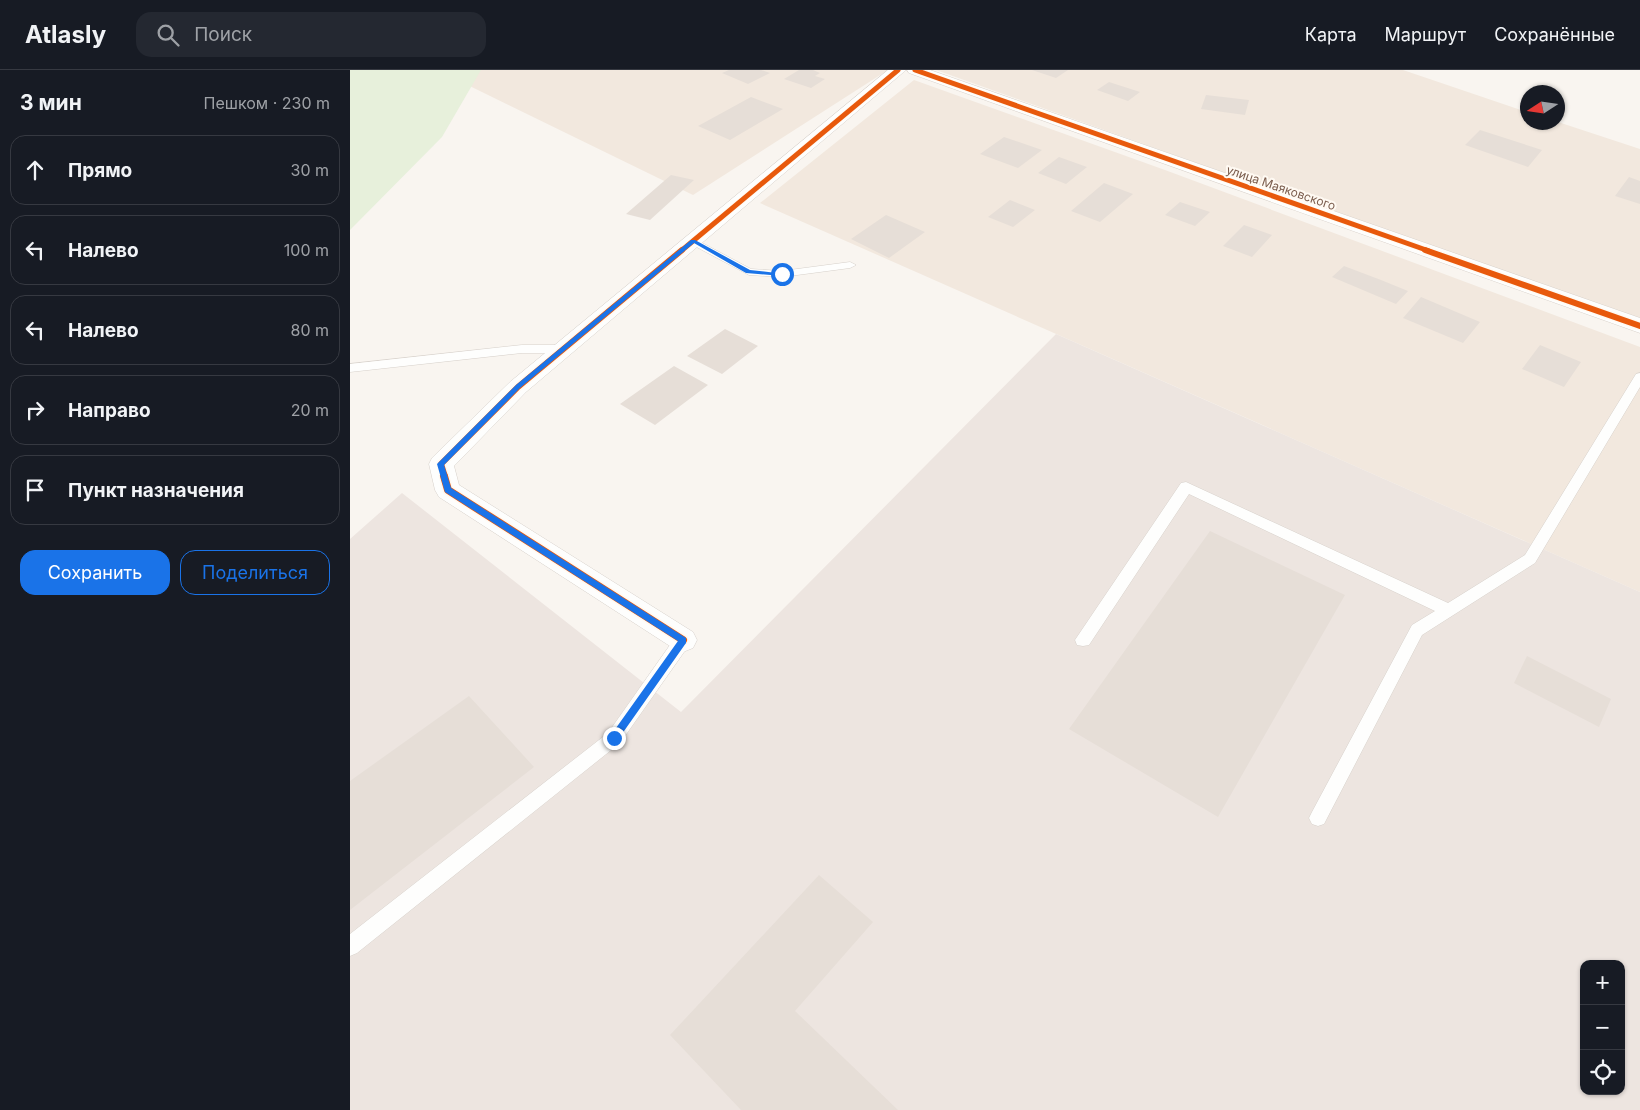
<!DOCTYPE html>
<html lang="ru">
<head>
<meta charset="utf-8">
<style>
	:root { --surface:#171b24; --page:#242831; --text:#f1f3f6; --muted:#9ea1a6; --line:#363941; --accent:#1a73e8 }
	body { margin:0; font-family:Inter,sans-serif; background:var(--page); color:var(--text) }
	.controls { position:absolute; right:15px; bottom:15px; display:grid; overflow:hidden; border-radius:10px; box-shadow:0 1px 4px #0004 }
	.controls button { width:45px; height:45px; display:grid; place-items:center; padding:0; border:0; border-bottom:1px solid var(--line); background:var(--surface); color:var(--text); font:25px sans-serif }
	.compass { position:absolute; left:1170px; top:15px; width:45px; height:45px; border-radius:50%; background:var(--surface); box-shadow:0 1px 4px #0004; rotate:258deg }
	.stop { position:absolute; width:15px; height:15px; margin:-11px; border:4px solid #1a73e8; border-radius:50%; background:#fff }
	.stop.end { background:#1a73e8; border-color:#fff; box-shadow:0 1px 5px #0008 }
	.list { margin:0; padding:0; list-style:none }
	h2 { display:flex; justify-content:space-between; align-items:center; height:65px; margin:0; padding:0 20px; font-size:21px }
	h2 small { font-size:16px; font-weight:400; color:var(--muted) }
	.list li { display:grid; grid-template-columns:32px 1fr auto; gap:15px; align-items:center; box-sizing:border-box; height:70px; margin:0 10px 10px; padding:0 10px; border:1px solid var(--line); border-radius:15px }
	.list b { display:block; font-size:19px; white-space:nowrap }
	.list em { font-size:16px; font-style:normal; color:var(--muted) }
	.actions { display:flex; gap:10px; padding:15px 20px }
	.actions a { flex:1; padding:11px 0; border:1px solid var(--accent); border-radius:15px; text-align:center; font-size:18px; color:var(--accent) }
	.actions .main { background:var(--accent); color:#fff }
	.icon { flex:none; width:28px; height:28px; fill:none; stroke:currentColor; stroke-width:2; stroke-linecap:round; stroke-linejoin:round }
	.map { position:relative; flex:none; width:1290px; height:1040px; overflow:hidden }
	header { display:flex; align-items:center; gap:30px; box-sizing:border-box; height:70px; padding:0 25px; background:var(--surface); border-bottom:1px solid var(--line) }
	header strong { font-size:24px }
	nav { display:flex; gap:28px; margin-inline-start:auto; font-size:18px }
	.search { width:350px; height:45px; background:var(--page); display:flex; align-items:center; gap:12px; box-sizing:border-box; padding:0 18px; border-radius:15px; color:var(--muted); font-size:19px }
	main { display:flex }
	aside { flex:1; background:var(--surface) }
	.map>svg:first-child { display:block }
	.residential { fill:#f2e8de }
	.industrial { fill:#ede5e0; fill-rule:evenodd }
	.green { fill:#e7f0db }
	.building { fill:#e6ded7 }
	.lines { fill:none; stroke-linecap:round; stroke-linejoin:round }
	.lane-casing { stroke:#d7d1cb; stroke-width:1 }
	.street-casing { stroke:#d7d1cb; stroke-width:1 }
	.secondary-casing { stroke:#d9d2cb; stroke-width:1 }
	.lane { fill:#fefefd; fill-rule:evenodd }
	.street { fill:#fefefd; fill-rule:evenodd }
	.secondary { fill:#fefefd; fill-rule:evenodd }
	.cycleway-far2-casing { stroke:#fffaf3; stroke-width:7 }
	.cycleway-far1-casing { stroke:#fffaf3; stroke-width:9 }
	.cycleway-casing { stroke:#fffaf3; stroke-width:11 }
	.cycleway-far2 { stroke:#e8590c; stroke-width:5 }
	.cycleway-far1 { stroke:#e8590c; stroke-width:6 }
	.cycleway { stroke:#e8590c; stroke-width:8 }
	.route { fill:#1a73e8 }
	.labels { text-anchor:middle; stroke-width:4; stroke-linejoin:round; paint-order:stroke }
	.far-street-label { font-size:12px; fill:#7a5c4d; stroke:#fffaf3 }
</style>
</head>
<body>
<header>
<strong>Atlasly</strong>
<div class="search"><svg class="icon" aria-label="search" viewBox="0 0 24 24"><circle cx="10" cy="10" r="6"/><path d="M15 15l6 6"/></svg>Поиск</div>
<nav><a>Карта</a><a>Маршрут</a><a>Сохранённые</a></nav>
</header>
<main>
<aside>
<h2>3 мин<small>Пешком · 230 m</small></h2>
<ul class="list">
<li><svg class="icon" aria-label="ahead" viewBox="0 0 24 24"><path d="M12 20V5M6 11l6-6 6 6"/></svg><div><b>Прямо</b></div><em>30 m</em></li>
<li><svg class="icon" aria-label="left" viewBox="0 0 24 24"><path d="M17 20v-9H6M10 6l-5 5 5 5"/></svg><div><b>Налево</b></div><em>100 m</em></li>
<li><svg class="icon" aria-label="left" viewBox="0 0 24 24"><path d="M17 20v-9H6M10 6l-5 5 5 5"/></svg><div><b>Налево</b></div><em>80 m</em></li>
<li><svg class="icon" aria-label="right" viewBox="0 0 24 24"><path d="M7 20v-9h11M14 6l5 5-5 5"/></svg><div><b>Направо</b></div><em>20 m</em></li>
<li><svg class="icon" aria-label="arrive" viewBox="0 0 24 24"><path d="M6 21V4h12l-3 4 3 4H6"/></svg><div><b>Пункт назначения</b></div></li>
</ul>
<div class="actions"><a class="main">Сохранить</a><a>Поделиться</a></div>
</aside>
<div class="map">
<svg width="1290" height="1040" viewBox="0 0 1290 1040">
	<rect width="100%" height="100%" fill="#f9f5f0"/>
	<path class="residential" d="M87,0H538L343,125Z
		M586,0H1053L1177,42L1178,52H1208L1290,79V251Z
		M564,10L815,100L1290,277V522L410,133Z"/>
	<path class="industrial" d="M706,264L1290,522V1040H0V469L52,423L331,642ZM1234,894H1271V1021H1234Z"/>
	<path class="green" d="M0,0H131L92,67L0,160Z"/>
	<path class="building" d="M379,0H411L420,3L398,14L372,3Z
		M449,0H463L470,3L465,6L475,9L461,18L434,9Z
		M682,0H718L706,8Z
		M759,12L790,22L778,31L747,20Z
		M856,25L899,30L895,45L851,39Z
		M401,27L433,39L380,70L348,56Z
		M1130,60L1192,80L1178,97L1115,75Z
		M654,67L692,80L668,98L630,84Z
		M709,87L737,97L716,114L688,103Z
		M321,105L344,110L300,150L276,144Z
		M1279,107L1290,111V134L1265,126Z
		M754,113L783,124L750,152L721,141Z
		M660,130L685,140L663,157L638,147Z
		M830,132L860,142L845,156L815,145Z
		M536,145L575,162L539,188L501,169Z
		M894,155L922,165L902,187L873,176Z
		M994,196L1031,210L1058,221L1046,234L982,207Z
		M1071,227L1130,252L1113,273L1053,248Z
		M375,259L408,276L372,304L337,286Z
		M1190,275L1231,292L1214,317L1172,299Z
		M324,296L358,315L305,355L270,334Z
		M860,461L995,525L868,747L719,659Z
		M1177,586L1261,629L1249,657L1164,613Z
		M119,626L184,697L0,840V711Z
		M469,805L523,852L445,941L548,1040H391L320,965Z"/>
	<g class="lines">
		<g class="lane-casing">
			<path id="lane" d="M343,168L401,199L432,201L500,192L506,195L500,198L432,207L399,205L339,173L338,171Z
				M172,275H214L220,279L214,283H172L0,302V294Z
				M1290,303V317L1185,493L1072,565L974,754L968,756L962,754L959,748L962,742L1062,555L1085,541L839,424L739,575L733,576L727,575L725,570L831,413L836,412L1098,533L1175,485L1286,304Z
				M333,564L339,565L341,570L339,575L270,673L7,883L0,886V864L258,663L327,565Z"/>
		</g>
		<g class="street-casing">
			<path id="street" d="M538,0H556L176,322L104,396L109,415L343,562L347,570L343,578L333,582L323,578L89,427L85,420L79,394L82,388L160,312Z"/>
		</g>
		<g class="secondary-casing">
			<path id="secondary" d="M557,0H580L1290,248V263L559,3Z"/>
		</g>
		<use href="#lane" class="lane"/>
		<use href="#street" class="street"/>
		<use href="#secondary" class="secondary"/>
		<g class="cycleway-far2-casing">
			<path id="cycleway-far2" d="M565,0L1079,181
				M331,181L548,0"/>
		</g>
		<g class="cycleway-far1-casing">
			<path id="cycleway-far1" d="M1075,180L1290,256
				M95,407L91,394L168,317L332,180"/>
		</g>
		<g class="cycleway-casing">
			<path id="cycleway" d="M94,406L98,420L333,570"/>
		</g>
		<use href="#cycleway-far2" class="cycleway-far2"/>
		<use href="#cycleway-far1" class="cycleway-far1"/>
		<use href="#cycleway" class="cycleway"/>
	</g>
	<path class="route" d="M341,170H345L400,200L435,204L432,206L396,203L344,173L170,318L94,395L101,418L336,568V573L267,671L264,672L261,671V665L328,571L95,422L87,394L166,315Z"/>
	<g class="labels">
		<g class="far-street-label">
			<text transform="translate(931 118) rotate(19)" y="4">улица Маяковского</text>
		</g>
	</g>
</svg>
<div class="controls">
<button>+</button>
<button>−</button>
<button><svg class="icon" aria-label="locate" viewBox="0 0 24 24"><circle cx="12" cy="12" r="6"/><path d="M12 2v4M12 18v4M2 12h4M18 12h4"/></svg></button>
</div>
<svg class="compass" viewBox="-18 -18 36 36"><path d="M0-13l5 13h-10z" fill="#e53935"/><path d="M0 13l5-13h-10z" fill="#9ea1a6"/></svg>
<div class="stop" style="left:432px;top:204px"></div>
<div class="stop end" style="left:264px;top:668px"></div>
</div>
</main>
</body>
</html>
